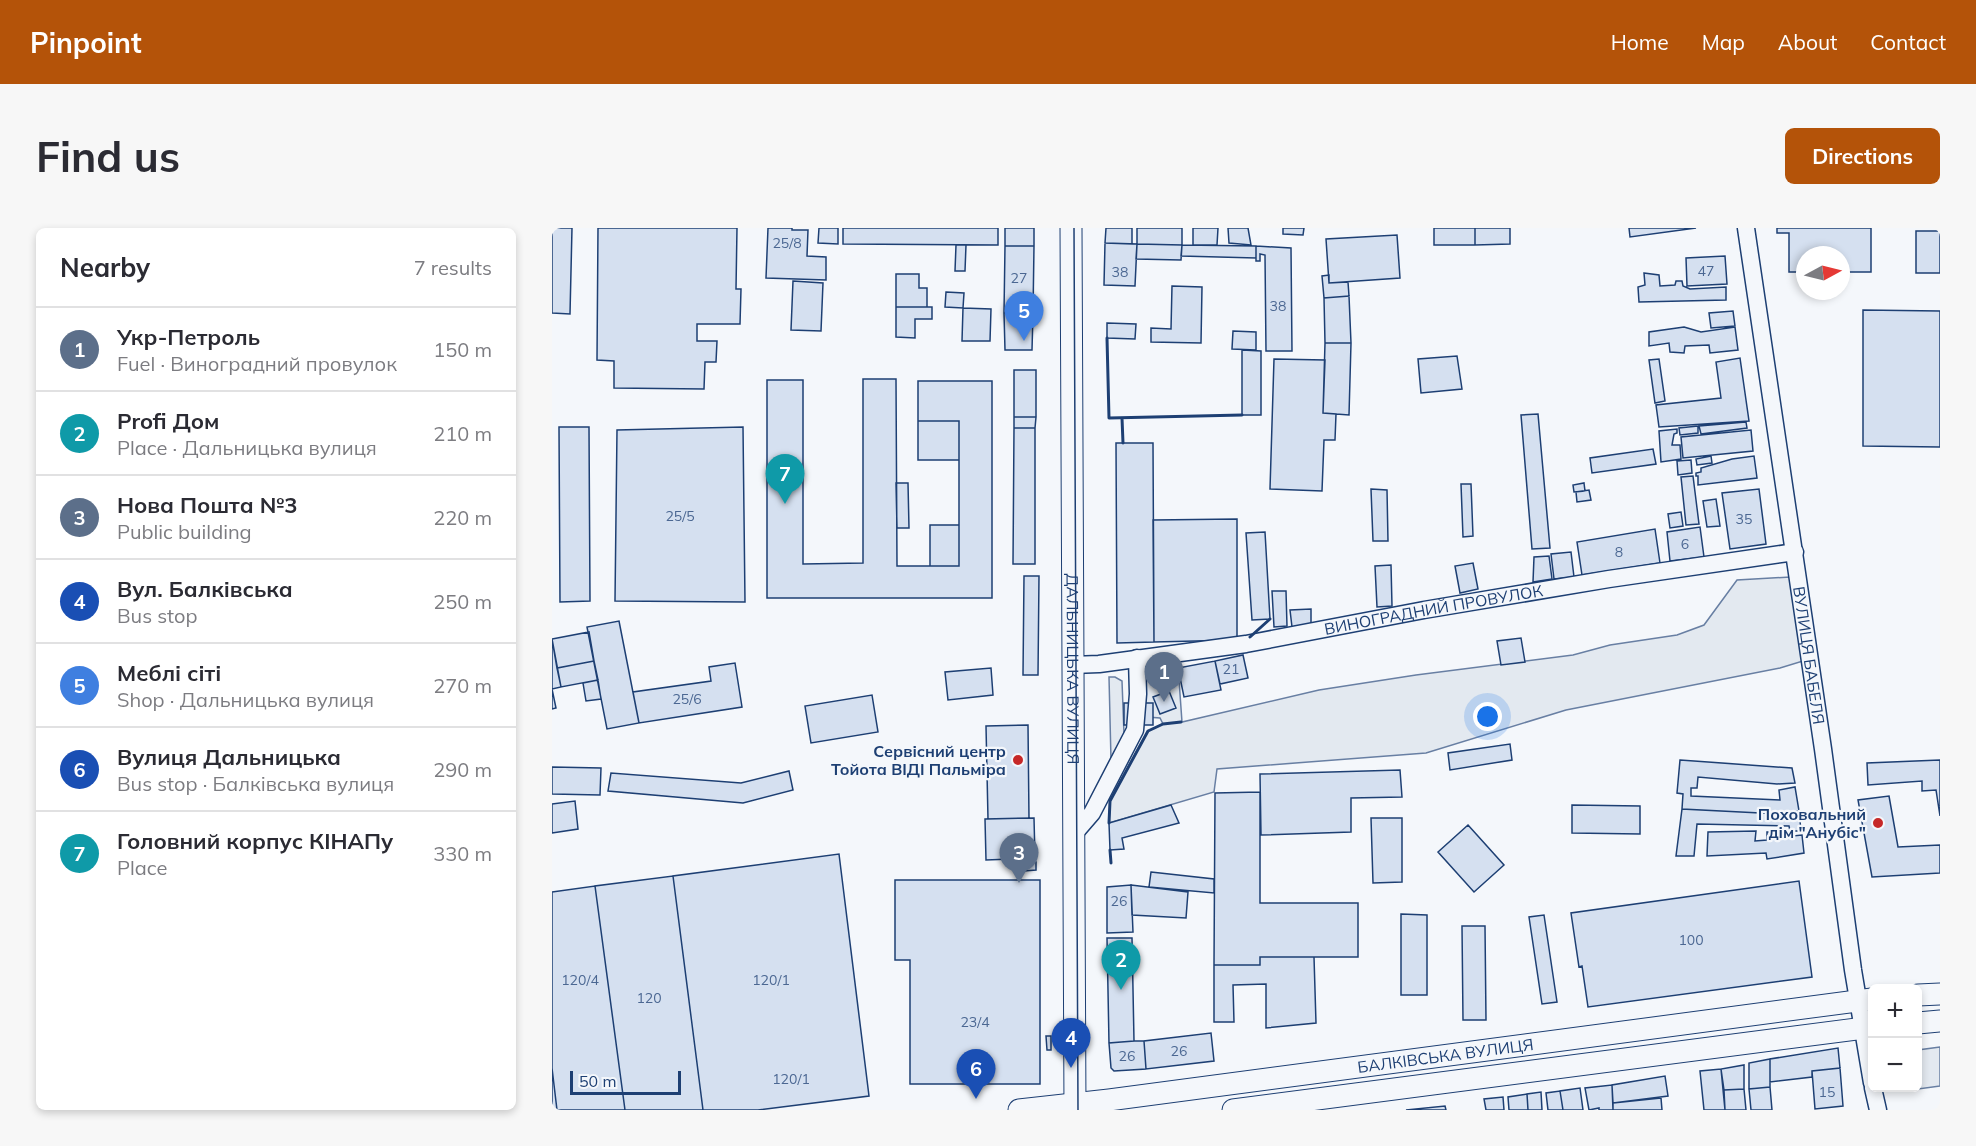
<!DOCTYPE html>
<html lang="en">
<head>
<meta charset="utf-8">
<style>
	:root { --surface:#fff; --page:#f7f7f7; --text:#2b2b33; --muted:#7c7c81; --line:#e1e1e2; --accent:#b45309 }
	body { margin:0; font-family:Mulish,sans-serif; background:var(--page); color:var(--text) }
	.controls { position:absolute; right:18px; bottom:18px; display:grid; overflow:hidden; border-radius:9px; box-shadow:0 3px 9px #0003 }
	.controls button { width:54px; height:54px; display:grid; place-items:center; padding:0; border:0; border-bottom:2px solid var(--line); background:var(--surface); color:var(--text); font:30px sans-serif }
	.compass { position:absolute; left:1244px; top:18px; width:54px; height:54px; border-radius:50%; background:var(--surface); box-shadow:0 3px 9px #0003; rotate:83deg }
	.scale { position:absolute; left:18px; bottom:15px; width:111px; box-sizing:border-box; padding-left:6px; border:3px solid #1d3f73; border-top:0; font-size:16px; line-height:21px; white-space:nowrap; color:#1d3f73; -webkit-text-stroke:4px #f4f7fb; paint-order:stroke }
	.you { position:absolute; left:936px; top:489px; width:21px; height:21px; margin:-15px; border:4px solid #fff; border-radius:50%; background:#1a73e8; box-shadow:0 0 0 9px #1a73e833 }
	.badge { display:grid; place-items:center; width:39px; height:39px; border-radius:50%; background:var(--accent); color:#fff; font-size:20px; font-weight:700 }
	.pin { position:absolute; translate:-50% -50px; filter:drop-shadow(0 2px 3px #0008) }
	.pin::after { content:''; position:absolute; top:32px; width:21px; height:18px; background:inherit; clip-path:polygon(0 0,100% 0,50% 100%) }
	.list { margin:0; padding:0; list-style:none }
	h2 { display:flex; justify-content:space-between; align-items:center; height:78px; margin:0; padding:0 24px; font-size:26px }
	h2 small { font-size:20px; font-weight:400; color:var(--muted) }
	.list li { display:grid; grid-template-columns:39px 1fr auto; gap:18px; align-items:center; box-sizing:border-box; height:84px; padding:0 24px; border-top:2px solid var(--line) }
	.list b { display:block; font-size:22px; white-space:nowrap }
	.list p { margin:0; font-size:20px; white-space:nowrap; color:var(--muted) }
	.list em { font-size:20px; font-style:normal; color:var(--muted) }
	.map { position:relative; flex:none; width:1388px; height:882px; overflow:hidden; border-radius:9px }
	header { display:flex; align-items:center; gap:36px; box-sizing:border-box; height:84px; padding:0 30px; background:var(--accent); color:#fff }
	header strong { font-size:28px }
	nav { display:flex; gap:33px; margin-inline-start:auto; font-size:21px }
	.intro { display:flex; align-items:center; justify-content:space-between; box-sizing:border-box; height:144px; padding:0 36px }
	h1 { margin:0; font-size:42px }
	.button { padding:15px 27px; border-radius:9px; background:var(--accent); color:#fff; font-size:21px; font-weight:700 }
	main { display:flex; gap:36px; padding:0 36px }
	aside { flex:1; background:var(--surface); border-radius:9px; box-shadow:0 3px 9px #0003 }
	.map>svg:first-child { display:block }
	.green { fill:#e3e9f0; stroke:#687fa3; stroke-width:1.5 }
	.building { fill:#d5e0f0; stroke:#1d3f73; stroke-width:1.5 }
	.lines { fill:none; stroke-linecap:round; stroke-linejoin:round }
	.minor-casing { stroke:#1d3f73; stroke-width:19 }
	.major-casing { stroke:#1d3f73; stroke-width:23 }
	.minor { stroke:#f4f7fb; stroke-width:16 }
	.major { stroke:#f4f7fb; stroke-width:21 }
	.tram { stroke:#1d3f73; stroke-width:1.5 }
	.wall { stroke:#1d3f73; stroke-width:3 }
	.poi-dot { fill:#c62828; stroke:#f4f7fb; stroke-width:2 }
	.labels { text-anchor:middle; stroke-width:4.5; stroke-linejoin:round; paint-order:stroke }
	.number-label { font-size:14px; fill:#4b6792 }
	.street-label { font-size:16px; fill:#1d3f73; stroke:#f4f7fb }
	.poi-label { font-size:16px; font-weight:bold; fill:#1d3f73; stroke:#f4f7fb; text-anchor:end }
</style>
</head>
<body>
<header>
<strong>Pinpoint</strong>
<nav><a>Home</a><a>Map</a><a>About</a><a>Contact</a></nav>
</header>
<div class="intro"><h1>Find us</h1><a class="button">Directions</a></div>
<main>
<aside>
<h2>Nearby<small>7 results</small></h2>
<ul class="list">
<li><span class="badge" style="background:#5c6f8a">1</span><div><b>Укр-Петроль</b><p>Fuel · Виноградний провулок</p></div><em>150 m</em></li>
<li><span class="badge" style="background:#0f9aa8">2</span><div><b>Profi Дом</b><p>Place · Дальницька вулиця</p></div><em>210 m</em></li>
<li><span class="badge" style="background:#5c6f8a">3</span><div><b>Нова Пошта №3</b><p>Public building</p></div><em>220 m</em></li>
<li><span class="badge" style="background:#1a4fb4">4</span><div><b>Вул. Балківська</b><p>Bus stop</p></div><em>250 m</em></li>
<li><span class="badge" style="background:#3f7fe0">5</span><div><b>Меблі сіті</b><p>Shop · Дальницька вулиця</p></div><em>270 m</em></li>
<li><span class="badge" style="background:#1a4fb4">6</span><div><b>Вулиця Дальницька</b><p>Bus stop · Балківська вулиця</p></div><em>290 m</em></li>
<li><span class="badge" style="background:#0f9aa8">7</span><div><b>Головний корпус КІНАПу</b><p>Place</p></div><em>330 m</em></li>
</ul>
</aside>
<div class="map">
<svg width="1388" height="882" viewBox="0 0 1388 882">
	<rect width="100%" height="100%" fill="#f4f7fb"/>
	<path class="green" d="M1238,349L1251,433L1228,440L1014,482L874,525L665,541L662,564L557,595L558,573L596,503L611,496L608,490L595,489L592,458L595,446L602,442L626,438L630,494L767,462L864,447L1021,427L1058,417L1125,407L1152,397L1185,352Z
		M557,449H563L570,453L572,506L559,532Z
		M1388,819V858L1359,862V860H1366V822Z"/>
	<path class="building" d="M0,0H20L18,86L0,85Z
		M46,0H185L184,61H189L188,96H145V113H165L164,134H153L152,161L62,160V133L45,132Z
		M216,0H240V2H256L255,28L274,29V52L214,50Z
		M267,0H286V16L266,15Z
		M291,0H446V17L291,16Z
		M453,0H482V18H453Z
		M554,0H580V16L553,15Z
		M585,0H630V17L585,16Z
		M641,0H666L665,17H641Z
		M676,0H696L699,17L677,15Z
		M731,0H752L751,7L731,6Z
		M882,0H923V17H882Z
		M923,0H958V16L923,17Z
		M1077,0H1144L1078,9Z
		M1225,0H1319V44H1289V27H1253V44H1237V5H1225Z
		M1364,3H1388V45H1364Z
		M845,7L848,50L777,55L774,11Z
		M553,15L585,16L583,58L552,57Z
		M585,16L630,17L629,32L584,31Z
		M404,17H414L413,43H403Z
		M630,17L704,18V30L629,28Z
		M453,18H482L481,85H452Z
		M704,18L739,20L740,123H714L713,27L708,26V33H704Z
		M1173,28L1175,56L1135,58L1134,30Z
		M1092,45L1107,47L1108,58L1123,57L1124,53H1130L1131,58L1138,61L1174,59V72L1087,74L1086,59L1093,57Z
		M344,46H367V60H375V79H344Z
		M777,47V55L796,54L797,68L772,70L770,48Z
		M241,53L271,55L269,103L239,102Z
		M620,58L650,59L649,115L599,114V100L619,101Z
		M394,64L412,65L411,80L393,79Z
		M797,68L799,115H773L772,70Z
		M344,79H380V91H363V110L344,109Z
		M411,80L439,81L438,113H410Z
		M1311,82L1388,83V219L1311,218Z
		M1181,83L1183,98L1159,100L1157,85Z
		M452,85H481L480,122H453Z
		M555,95L584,96L583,111L555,110Z
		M1132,99L1149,104L1183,99L1186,122L1158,125L1157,117L1133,118L1132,125L1118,124L1117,115L1097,118V104Z
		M681,103L704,104V122L680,121Z
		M773,115H799L797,187L771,185Z
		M690,122L709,123V187H690Z
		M905,128L910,161L869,165L866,131Z
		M1188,130L1197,193L1107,199L1104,177L1169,170L1164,134Z
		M722,131L773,132L771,185L784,186L783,212H772L770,263L718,261Z
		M1107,131L1113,173L1103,175L1097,132Z
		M462,142H484V189H462Z
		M311,151H344L345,338H407V193H366V153H440V370H215V152H251V336L311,335Z
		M986,186L998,320L980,321L969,187Z
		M462,189H484L483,200H462Z
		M366,193H407V232H366Z
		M1194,194L1195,200L1149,206L1147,198Z
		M1146,198V205L1128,207L1127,200Z
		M7,199H37L38,373L8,374Z
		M191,199L193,374L63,373L65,202Z
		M462,200H483V336H461Z
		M1125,201V205L1122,206L1120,217H1128L1129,231L1109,234L1107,203Z
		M1199,202L1201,223L1131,230L1129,209Z
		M564,215H601L602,414L565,415Z
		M1101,221L1104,236L1040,245L1038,230Z
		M1159,228L1160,235L1145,237L1144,231Z
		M1202,228L1205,250L1146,257V248H1144V245L1149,244V240L1180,231Z
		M1139,232L1140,245L1126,247L1125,233Z
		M1141,248L1147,296L1134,297L1129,249Z
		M344,255H356L357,300H345Z
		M1032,255L1033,263L1022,264L1021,257Z
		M909,256H919L921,308L911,309Z
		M819,261L835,262L836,313H821Z
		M1207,261L1214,316L1178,321L1170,265Z
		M1037,262L1039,272L1025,274L1024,264Z
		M1164,271L1168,298L1155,299L1151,273Z
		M1129,284L1131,298L1118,300L1116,286Z
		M685,291V412L602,414L601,292Z
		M378,297H407V338H378Z
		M1148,299L1152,329L1118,333L1115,304Z
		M1103,301L1108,335L1030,347L1025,314Z
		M713,304L718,391L700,392L694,305Z
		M1019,324L1022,349L1002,351L999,326Z
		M997,328L1000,351L981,354L982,329Z
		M921,335L926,361L908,365L903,338Z
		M839,337L840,378L825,379L823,338Z
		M472,348H487L486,447H471Z
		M720,363H734L735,398L722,399Z
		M759,381V396L740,399L738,382Z
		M67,393L87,495L55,501L35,399Z
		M37,404L42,433L5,440L0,411Z
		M969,410L973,434L949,437L945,413Z
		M0,411L9,459L0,461Z
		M691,427L696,450L668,456L663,433Z
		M42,433L46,452L9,459L5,440Z
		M663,433L669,462L632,469L626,440Z
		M183,435L190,479L87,495L81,464L159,453L157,439Z
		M439,440L441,467L396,472L393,444Z
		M46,452L49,471L34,473L31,455Z
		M0,461L4,480L0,481Z
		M617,463L624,480L608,486L601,469Z
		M320,467L326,504L259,515L253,478Z
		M572,475H601V497H572Z
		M476,497L477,590L436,591L434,498Z
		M958,516L960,532L898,542L896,525Z
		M1128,532L1240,540L1243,555L1225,556L1146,549L1145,560H1139V568L1228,572L1227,562L1243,559L1247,583L1229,586L1130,581L1131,566L1125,565Z
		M1388,532V588L1384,562L1370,563V553L1316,557L1315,535Z
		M0,539L49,540L48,567L0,566Z
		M848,542L850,569L799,570V604L709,607L708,546Z
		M237,543L241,562L191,575L56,563L59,545L189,555Z
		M708,564V675H806V729H708V737H662L663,565Z
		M1337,568L1346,619L1388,617V645L1320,649L1306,572Z
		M23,573L26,601L0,605V576Z
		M619,577L627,595L570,610L572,621L558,622L557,595Z
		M1020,577L1088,578V606L1020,605Z
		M1130,581L1229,586L1247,583L1249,603H1238L1237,598L1145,596L1142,628H1124Z
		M482,590L483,630L434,632L433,591Z
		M819,590H850V654L821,655Z
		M916,597L952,637L922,664L886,624Z
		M1204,603L1203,613L1215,612V604H1230L1231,609L1250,607L1252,625L1215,631L1214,625L1155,628L1156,604Z
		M287,626L317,868L206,882H151L121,648Z
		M472,634H484V642L472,643Z
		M599,644L662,651V665L597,659Z
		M121,648L151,882H73L43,658Z
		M343,652H488V856H358V732H343Z
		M1247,653L1260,749L1036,779L1030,738L1027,739L1019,685Z
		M579,657L636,664L634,690L580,687Z
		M579,657L581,704L555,705V659Z
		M43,658L73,882H5L0,840V664Z
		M849,686L875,687V767H849Z
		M992,687L1005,774L990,776L977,689Z
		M910,698H933L934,792H911Z
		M555,710H580L582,813L557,815Z
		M708,729H762L764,795L714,800V756L681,757L682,794H662V737H708Z
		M659,805L662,833L594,841L592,813Z
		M494,808H499V822H495Z
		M582,813H592L594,841L562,843L559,840L557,815Z
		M1286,820L1288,840L1260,843V849L1218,854V831Z
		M1218,831V859L1197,861V835Z
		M1192,837V861L1172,862L1169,841Z
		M0,840L5,882H0Z
		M1288,840L1291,878L1263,881L1260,843Z
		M1169,841L1173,882H1152L1148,843Z
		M1113,848L1116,868L1061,875L1060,857Z
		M1060,857L1061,882H1047V880L1037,882L1033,860Z
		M1218,859L1220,882H1199L1197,861Z
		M1028,860L1031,882H1011L1008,863Z
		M1192,861L1194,882H1173L1172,862Z
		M1008,863L1011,882H996L994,865Z
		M989,864L990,882H976L975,866Z
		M975,866L976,882H957L956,869Z
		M951,869L952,882H934L932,871Z
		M1109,870L1110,882H1061V875Z
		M893,878L894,882H854Z"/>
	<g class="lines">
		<g class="minor-casing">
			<g id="minor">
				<path id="s1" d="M1194,0L1271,521L1301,742L1320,855"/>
				<path id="s2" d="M520,437L547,436L694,416L872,382L1057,351L1243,324"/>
				<path d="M521,607L540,585L583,502L586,466L585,430"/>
				<path d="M1321,860L1326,882"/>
			</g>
		</g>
		<g class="major-casing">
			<g id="major">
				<path id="s3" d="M519,0L523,882"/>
				<path d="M1366,767L1388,766"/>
				<path d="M1366,795L1388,793"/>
				<path id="s4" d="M467,882L557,872L1320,771"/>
				<path d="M681,882L1320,799"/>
			</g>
		</g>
		<use href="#minor" class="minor"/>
		<use href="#major" class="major"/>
		<path class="tram" d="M522,0L526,882"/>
		<path class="wall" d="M555,110L557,190L690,187
			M570,190L571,215
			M698,409L718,391
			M557,595L558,573L596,503L611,496L629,494
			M558,622L559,635"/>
	</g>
	<g class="poi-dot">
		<circle cx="466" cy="532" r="6"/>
		<circle cx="1326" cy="595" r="6"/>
	</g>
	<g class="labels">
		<g class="number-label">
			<text x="235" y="20">25/8</text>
			<text x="1154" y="48">47</text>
			<text x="568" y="49">38</text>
			<text x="467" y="55">27</text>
			<text x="726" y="83">38</text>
			<text x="128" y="293">25/5</text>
			<text x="1192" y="296">35</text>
			<text x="1133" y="321">6</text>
			<text x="1067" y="329">8</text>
			<text x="679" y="446">21</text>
			<text x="135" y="476">25/6</text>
			<text x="567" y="678">26</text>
			<text x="1139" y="717">100</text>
			<text x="28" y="757">120/4</text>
			<text x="219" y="757">120/1</text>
			<text x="97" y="775">120</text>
			<text x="423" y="799">23/4</text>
			<text x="627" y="828">26</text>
			<text x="575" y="833">26</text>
			<text x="239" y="856">120/1</text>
			<text x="1275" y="869">15</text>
		</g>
		<g class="street-label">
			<text dy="6" stroke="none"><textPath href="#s2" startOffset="366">ВИНОГРАДНИЙ ПРОВУЛОК</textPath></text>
			<text dy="6" stroke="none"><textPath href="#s1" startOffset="432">ВУЛИЦЯ БАБЕЛЯ</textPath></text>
			<text dy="6" stroke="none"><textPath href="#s3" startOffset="441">ДАЛЬНИЦЬКА ВУЛИЦЯ</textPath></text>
			<text dy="6" stroke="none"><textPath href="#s4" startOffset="430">БАЛКІВСЬКА ВУЛИЦЯ</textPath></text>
		</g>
		<g class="poi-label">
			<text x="454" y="529">Сервісний центр<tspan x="454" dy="18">Тойота ВІДІ Пальміра</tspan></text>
			<text x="1314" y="592">Поховальний<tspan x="1314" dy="18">дім "Анубіс"</tspan></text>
		</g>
	</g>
</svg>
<div class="controls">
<button>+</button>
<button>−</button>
</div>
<svg class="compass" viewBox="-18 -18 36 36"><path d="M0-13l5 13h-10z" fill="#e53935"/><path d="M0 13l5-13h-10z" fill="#7c7c81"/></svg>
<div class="scale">50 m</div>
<div class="you"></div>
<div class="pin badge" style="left:612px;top:474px;background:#5c6f8a">1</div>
<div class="pin badge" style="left:569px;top:762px;background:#0f9aa8">2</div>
<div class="pin badge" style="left:467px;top:655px;background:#5c6f8a">3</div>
<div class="pin badge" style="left:519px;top:840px;background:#1a4fb4">4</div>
<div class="pin badge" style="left:472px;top:113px;background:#3f7fe0">5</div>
<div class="pin badge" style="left:424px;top:871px;background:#1a4fb4">6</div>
<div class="pin badge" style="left:233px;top:276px;background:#0f9aa8">7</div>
</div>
</main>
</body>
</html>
